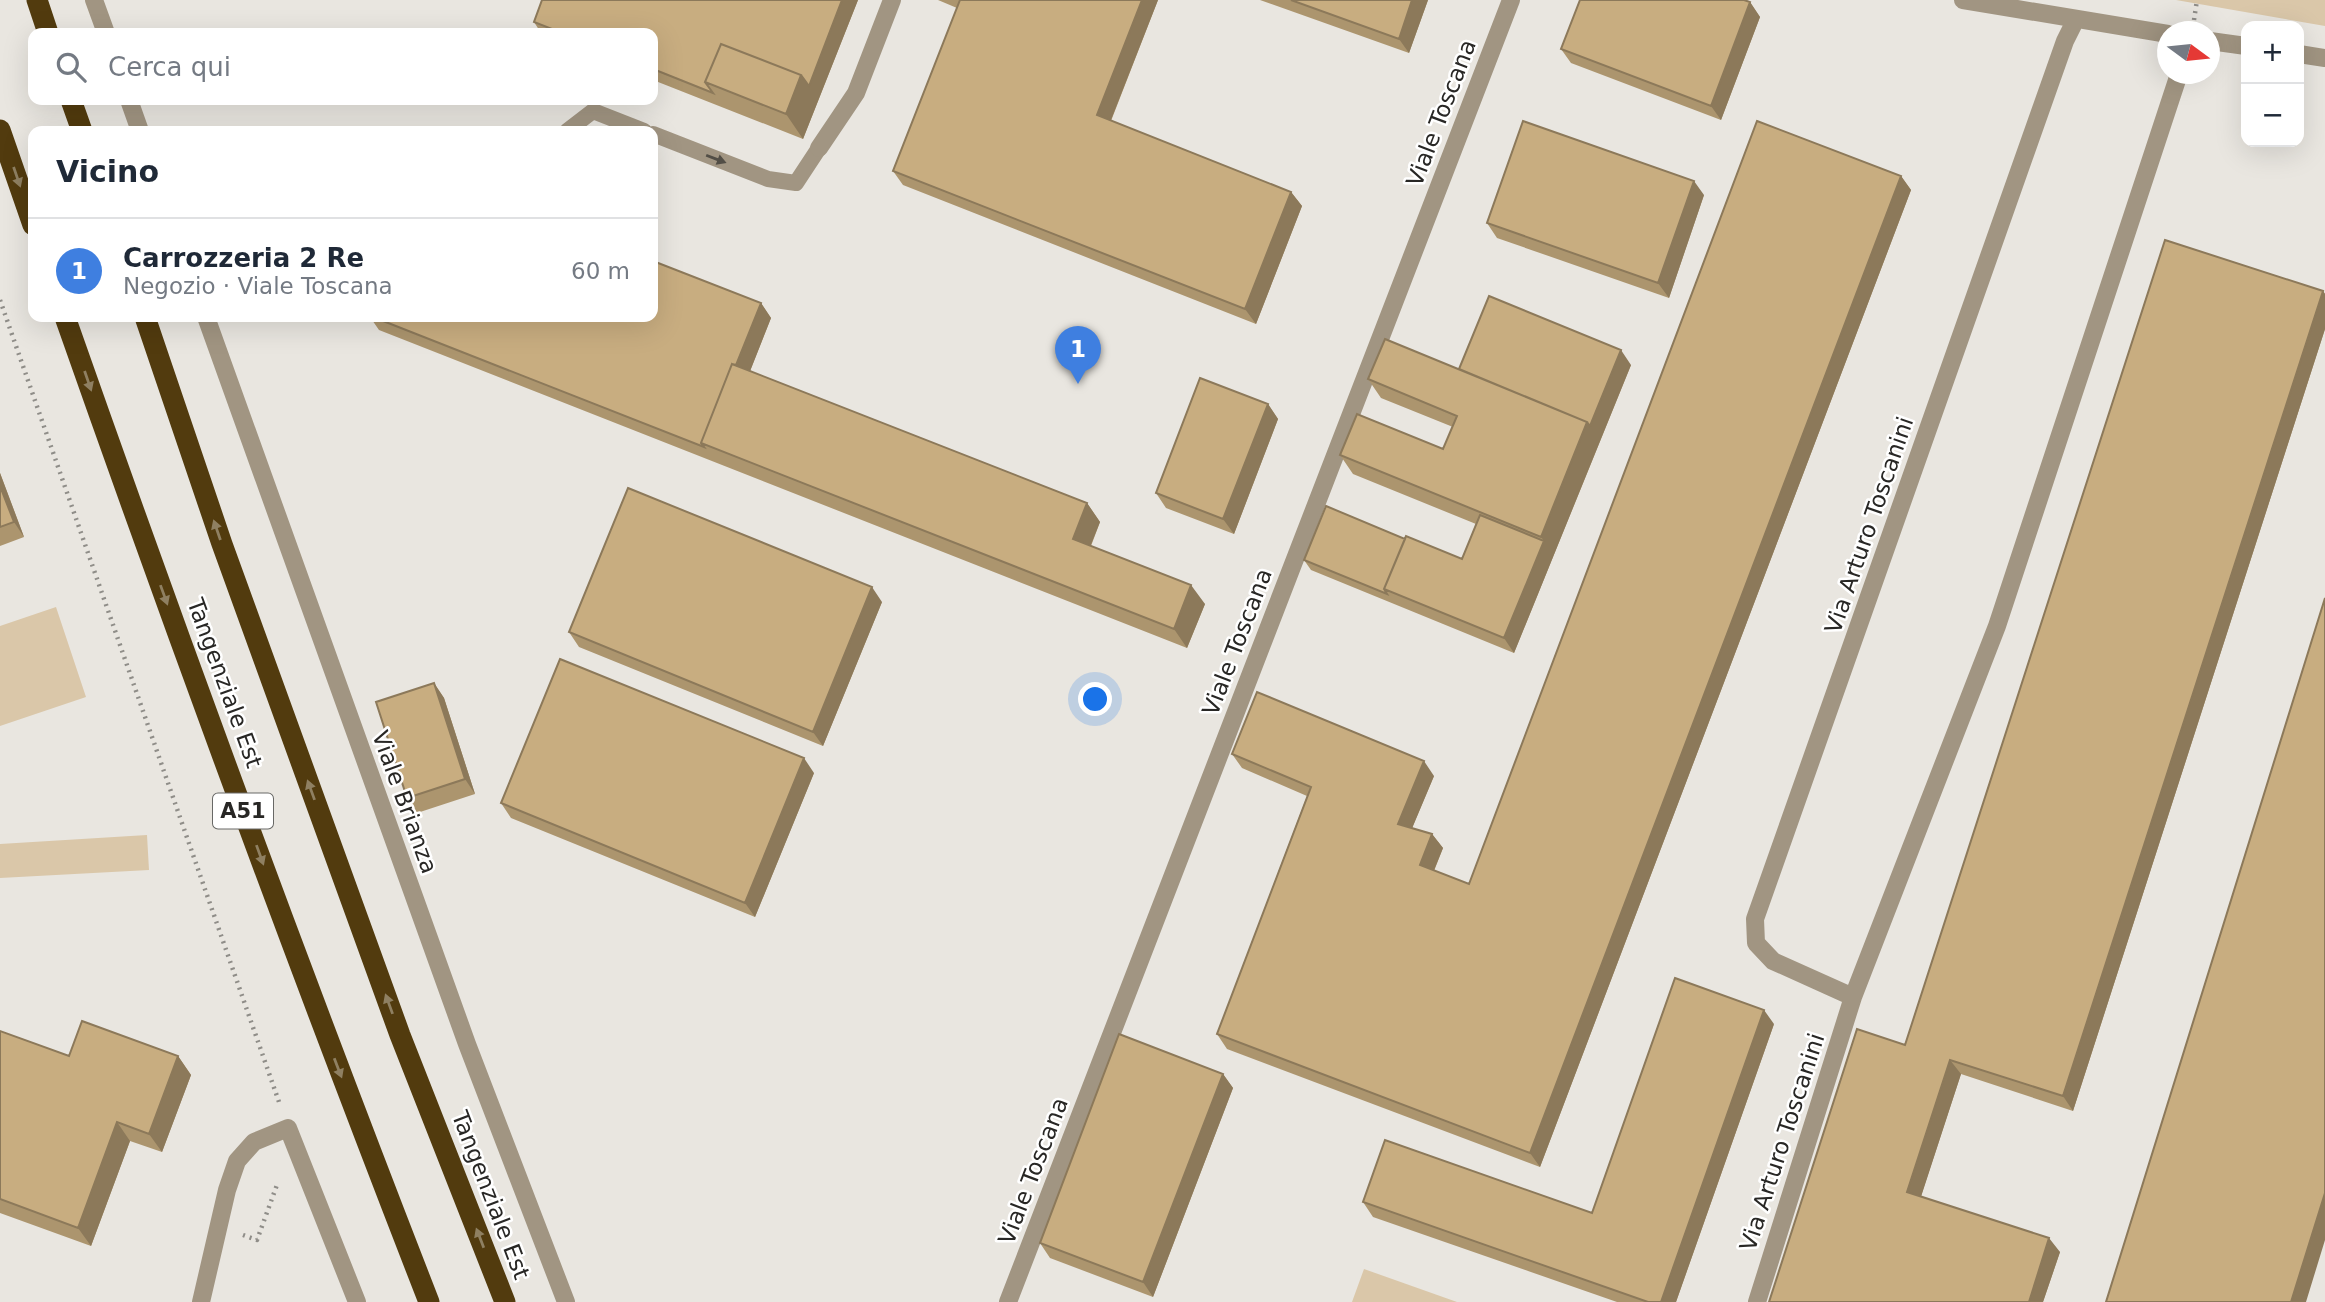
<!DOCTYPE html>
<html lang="it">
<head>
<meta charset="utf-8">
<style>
	:root { --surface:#fff; --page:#f6f6f7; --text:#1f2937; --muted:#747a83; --line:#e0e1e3; --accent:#356c87 }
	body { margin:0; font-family:"DejaVu Sans",sans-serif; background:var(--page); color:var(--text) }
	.controls { position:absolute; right:21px; top:21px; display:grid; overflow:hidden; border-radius:14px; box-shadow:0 7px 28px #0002 }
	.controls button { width:63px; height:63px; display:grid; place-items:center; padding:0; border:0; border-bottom:2px solid var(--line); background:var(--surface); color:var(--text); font:35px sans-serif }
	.compass { position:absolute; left:2157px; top:21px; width:63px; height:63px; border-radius:50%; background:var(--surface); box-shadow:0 7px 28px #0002; rotate:105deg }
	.you { position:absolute; left:1096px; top:700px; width:24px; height:24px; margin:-18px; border:5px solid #fff; border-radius:50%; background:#1a73e8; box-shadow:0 0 0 10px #1a73e833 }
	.badge { display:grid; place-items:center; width:46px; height:46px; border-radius:50%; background:var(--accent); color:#fff; font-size:23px; font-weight:700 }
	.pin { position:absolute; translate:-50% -58px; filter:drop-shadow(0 2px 4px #0008) }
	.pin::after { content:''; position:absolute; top:37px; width:24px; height:21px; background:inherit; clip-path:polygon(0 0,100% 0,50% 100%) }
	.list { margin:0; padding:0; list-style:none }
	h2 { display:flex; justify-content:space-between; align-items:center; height:91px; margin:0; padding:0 28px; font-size:30px }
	h2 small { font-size:23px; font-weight:400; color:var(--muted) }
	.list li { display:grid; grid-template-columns:46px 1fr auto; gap:21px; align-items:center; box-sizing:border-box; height:105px; padding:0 28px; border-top:2px solid var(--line) }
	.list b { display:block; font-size:26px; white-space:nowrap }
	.list p { margin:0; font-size:23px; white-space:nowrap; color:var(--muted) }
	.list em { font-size:23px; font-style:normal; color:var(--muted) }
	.icon { flex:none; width:38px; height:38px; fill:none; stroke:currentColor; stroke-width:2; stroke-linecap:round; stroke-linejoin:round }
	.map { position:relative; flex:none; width:2325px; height:1302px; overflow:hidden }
	.search { position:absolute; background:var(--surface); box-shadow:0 7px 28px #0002; left:28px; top:28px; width:630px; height:77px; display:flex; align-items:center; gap:18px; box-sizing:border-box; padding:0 24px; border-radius:14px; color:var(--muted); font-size:26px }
	.panel { position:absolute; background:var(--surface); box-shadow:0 7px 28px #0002; left:28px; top:126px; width:630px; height:196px; border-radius:14px }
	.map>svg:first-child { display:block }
	.green { fill:#dac7a9 }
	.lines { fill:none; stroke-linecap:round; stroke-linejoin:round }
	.path { stroke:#8f8d88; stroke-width:4.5; stroke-dasharray:2 5; stroke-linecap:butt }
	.lane { stroke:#a19582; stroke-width:16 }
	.street { stroke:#a19582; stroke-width:18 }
	.highway { stroke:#523b0e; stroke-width:21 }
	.wall { fill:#ac956e }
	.shaded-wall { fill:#8c795a }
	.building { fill:#c8ad80; stroke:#8c795a; stroke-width:2 }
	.oneway { fill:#524e46 }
	.oneway2 { fill:#8f8062 }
	.labels { text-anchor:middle; stroke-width:5; stroke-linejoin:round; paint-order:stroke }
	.shield { fill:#fff; stroke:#686866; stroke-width:2 }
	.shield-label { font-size:21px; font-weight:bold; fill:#282725 }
	.street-label { font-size:23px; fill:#282725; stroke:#fff }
</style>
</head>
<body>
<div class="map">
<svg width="2325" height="1302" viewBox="0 0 2325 1302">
	<rect width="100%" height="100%" fill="#e9e6e0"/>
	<path class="green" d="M2176,0H2325V26Z
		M56,607L86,697L0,726V626Z
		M147,835L149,870L0,878V844Z
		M1364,1269L1457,1302H1352Z"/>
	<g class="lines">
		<path class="path" d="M2194,20L2197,0
			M0,300L279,1102
			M243,1235L257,1240L278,1182"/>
		<path class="lane" d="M567,131L593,111L644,131
			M653,134L768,179L796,183L819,148"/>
		<path class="street" d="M94,0L106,33
			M1963,0L2168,34
			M2210,41L2246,46
			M2299,54L2325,58
			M129,100L140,131
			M819,148L856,93L892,0
			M206,317L467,1044L566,1302
			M1853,997L1773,961L1756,943L1755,919L2065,41L2076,19
			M201,1302L227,1190L237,1161L254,1142L288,1128L357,1302
			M1008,1302L1511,0
			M1757,1302L1853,997L1997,626L2179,74"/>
		<path class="highway" d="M37,0L48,33
			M71,100L82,131
			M0,130L33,225
			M65,317C181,647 302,976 429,1302
			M145,317L222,544L400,1035L505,1302"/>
	</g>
	<path class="wall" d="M542,0H858L803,139L653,80V33H541L534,22Z
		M938,0H1158L1111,121L1291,192L1302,206L1256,324L903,185L893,171L957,8Z
		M1260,0H1428L1409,53Z
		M1750,2L1760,17L1721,120L1571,63L1561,49Z
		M1901,176L1911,190L1540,1167L1227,1049L1217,1034L1307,796L1242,768L1232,754L1434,776L1412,828L1432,834L1443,848L1434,871L1469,884Z
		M1704,195L1669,298L1497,238L1487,223Z
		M2323,291L2325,294V329L2073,1111L1961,1074L1921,1196L2060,1252L2043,1302H1769L1905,1045Z
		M761,303L771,318L750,371L1087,503L1100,522L1091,546L1205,604L1187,648L379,330L370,317H653Z
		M1631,365L1514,653L1311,570L1304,560L1405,539L1462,559L1476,524L1353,474L1340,455L1443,449L1453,427L1381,398L1368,379Z
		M1268,404L1278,419L1234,534L1166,508L1156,493Z
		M0,473L24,537L0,546Z
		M882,602L823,746L579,647L569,632Z
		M434,683L444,698L475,794L417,813L407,798Z
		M814,773L755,917L511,818L501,803Z
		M1774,1024L1676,1302H1617L1373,1217L1363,1202L1592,1213Z
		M0,1031L69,1056H178L191,1075L162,1152L130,1141L91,1246L0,1213Z
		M1223,1074L1233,1088L1153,1297L1050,1258L1040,1243Z"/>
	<path class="shaded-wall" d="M842,0H858L803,139L786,114L801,75Z
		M1142,0H1158L1107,130L1097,115Z
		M1412,0H1428L1409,53L1399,39Z
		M1750,2L1760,17L1721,120L1711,106Z
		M1901,176L1911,190L1540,1167L1530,1153Z
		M1694,181L1704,195L1669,298L1658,283Z
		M1291,192L1302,206L1256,324L1245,309Z
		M2323,291L2325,294V329L2073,1111L2063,1096Z
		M761,303L771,318L719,450L705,445Z
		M1621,350L1631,365L1514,653L1504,638L1544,541L1541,537L1587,422Z
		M1268,404L1278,419L1234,534L1223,519Z
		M0,473L24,537L14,522L0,486Z
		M1087,503L1100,522L1086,557L1073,539Z
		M1191,585L1205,604L1187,648L1174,629Z
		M872,587L882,602L823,746L813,732Z
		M434,683L444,698L475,794L465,779Z
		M804,758L814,773L755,917L745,903Z
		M1424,761L1434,776L1408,838L1398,824Z
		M1432,834L1443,848L1430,880L1420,865Z
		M1764,1010L1774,1024L1676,1302H1661Z
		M178,1056L191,1075L162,1152L149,1134Z
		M1950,1060L1961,1074L1918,1206L1907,1192Z
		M1223,1074L1233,1088L1153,1297L1143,1282Z
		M117,1122L130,1141L91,1246L78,1228Z
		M2325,1193V1240L2306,1302H2291Z
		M2049,1238L2060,1252L2043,1302H2029Z"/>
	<path class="building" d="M542,0H842L809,86L801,75L721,44L705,82L713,93L653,69V33H562L534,22Z
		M960,0H1142L1097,115L1291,192L1245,309L893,171Z
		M1291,0H1412L1399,39Z
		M1580,0H1744L1750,2L1711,106L1561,49Z
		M721,44L801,75L786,114L705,82Z
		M1523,121L1694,181L1658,283L1487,223Z
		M1757,121L1901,176L1530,1153L1217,1034L1311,787L1232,754L1257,692L1424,761L1398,824L1432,834L1420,865L1469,884Z
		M2165,240L2323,291L2063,1096L1950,1060L1907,1192L2049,1238L2029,1302H1769L1857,1029L1905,1045Z
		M653,261L761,303L736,365L732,364L701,443L704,447L373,317H653Z
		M1489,296L1621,350L1590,426L1587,422L1459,369Z
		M1385,339L1587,422L1541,537L1340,455L1357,414L1443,449L1457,416L1368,379Z
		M732,364L1087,503L1073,539L1191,585L1174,629L701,443Z
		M1200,378L1268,404L1223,519L1156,493Z
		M0,486L14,522L0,527Z
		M628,488L872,587L813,732L569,632Z
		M1326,506L1405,539L1384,589L1387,594L1304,560Z
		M1480,515L1544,541L1504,638L1384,589L1406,536L1462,559Z
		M2325,598V1193L2291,1302H2106Z
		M560,659L804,758L745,903L501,803Z
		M434,683L465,779L407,798L376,702Z
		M1675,978L1764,1010L1661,1302H1648L1363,1202L1385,1140L1592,1213Z
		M82,1021L178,1056L149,1134L117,1122L78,1228L0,1199V1031L69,1056Z
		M1119,1034L1223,1074L1143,1282L1040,1243Z"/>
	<defs><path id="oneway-solid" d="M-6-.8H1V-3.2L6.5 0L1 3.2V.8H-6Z" transform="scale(1.75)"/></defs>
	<use class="oneway" href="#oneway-solid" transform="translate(716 159) rotate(21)"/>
	<g class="oneway2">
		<use href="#oneway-solid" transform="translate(17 177) rotate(71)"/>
		<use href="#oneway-solid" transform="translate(88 381) rotate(71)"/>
		<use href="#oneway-solid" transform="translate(217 530) rotate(-109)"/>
		<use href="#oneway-solid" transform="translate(164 595) rotate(70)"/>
		<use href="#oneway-solid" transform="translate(311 790) rotate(-110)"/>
		<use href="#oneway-solid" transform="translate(260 855) rotate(70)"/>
		<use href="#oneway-solid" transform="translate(389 1004) rotate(-110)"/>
		<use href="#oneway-solid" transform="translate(338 1068) rotate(69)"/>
		<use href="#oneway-solid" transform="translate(480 1238) rotate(-111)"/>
	</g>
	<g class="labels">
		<rect class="shield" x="213" y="793.5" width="60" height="35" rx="5"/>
		<g class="shield-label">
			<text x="243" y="818">A51</text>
		</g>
		<g class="street-label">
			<text transform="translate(1441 113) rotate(-69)" y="8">Viale Toscana</text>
			<text transform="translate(1869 525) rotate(-71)" y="8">Via Arturo Toscanini</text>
			<text transform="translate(1237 642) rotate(-69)" y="8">Viale Toscana</text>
			<text transform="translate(225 683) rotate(70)" y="8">Tangenziale Est</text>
			<text transform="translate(405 802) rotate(70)" y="8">Viale Brianza</text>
			<text transform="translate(1782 1142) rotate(-72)" y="8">Via Arturo Toscanini</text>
			<text transform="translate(1033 1171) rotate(-69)" y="8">Viale Toscana</text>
			<text transform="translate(491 1195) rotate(69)" y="8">Tangenziale Est</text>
		</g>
	</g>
</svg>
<div class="controls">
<button>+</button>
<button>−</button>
</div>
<svg class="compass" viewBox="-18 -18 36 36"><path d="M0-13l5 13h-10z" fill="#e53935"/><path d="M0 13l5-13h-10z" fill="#747a83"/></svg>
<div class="you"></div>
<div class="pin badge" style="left:1078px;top:384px;background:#3f7fe0">1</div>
<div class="search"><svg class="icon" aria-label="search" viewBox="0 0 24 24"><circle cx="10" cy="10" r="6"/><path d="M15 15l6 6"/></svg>Cerca qui</div>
<section class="panel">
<h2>Vicino<small></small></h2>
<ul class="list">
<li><span class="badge" style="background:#3f7fe0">1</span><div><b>Carrozzeria 2 Re</b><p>Negozio · Viale Toscana</p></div><em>60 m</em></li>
</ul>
</section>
</div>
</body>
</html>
